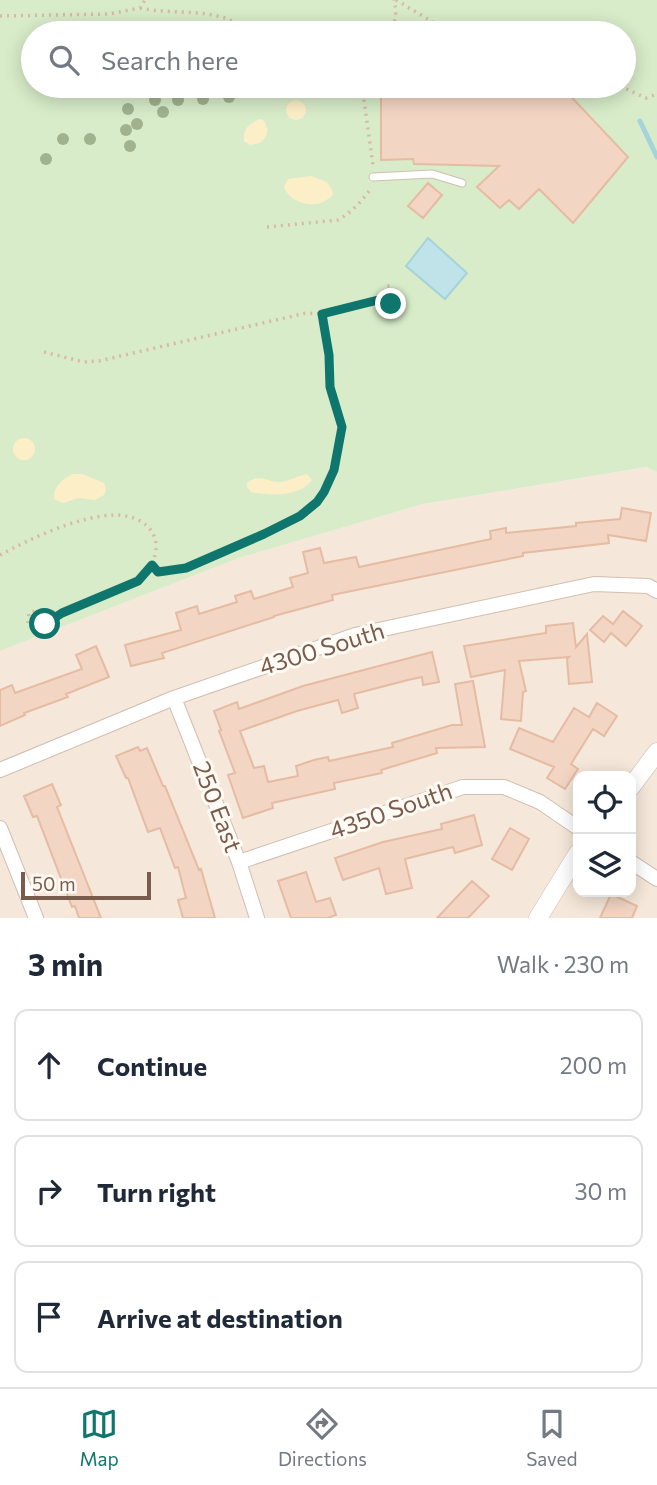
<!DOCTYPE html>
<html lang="en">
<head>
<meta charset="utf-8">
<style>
	:root { --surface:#fff; --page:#f6f6f7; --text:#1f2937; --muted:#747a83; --line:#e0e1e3; --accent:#0f766e }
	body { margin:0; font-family:Commissioner,sans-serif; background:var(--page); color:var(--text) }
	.controls { position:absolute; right:21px; bottom:21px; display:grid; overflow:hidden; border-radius:14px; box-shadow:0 4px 18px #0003 }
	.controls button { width:63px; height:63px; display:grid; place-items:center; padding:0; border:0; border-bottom:2px solid var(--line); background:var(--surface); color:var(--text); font:35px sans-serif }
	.scale { position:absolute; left:21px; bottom:18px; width:130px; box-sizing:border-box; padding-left:7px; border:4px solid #7a5c4d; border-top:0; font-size:19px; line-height:24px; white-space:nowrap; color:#7a5c4d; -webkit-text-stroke:5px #fffaf3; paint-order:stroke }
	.stop { position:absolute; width:21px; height:21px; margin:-16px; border:5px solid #0f766e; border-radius:50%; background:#fff }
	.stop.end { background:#0f766e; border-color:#fff; box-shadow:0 2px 7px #0008 }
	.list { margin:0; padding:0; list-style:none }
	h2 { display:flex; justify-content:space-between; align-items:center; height:91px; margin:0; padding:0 28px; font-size:30px }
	h2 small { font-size:23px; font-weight:400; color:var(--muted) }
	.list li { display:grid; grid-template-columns:46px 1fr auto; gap:21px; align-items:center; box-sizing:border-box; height:112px; margin:0 14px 14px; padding:0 14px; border:2px solid var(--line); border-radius:14px }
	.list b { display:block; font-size:26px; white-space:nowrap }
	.list em { font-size:23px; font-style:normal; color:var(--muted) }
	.icon { flex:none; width:38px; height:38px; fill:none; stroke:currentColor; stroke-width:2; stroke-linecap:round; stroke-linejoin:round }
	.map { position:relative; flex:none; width:657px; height:918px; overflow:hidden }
	.search { position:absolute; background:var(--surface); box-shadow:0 4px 18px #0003; left:21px; right:21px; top:21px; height:77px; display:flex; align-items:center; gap:18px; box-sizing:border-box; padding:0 24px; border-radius:38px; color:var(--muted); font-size:26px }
	.sheet { height:469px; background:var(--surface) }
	nav { display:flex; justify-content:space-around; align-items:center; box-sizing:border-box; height:98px; border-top:2px solid var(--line); background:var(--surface); font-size:19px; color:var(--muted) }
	nav a { display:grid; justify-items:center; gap:4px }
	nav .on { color:var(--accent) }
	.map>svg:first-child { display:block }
	.residential { fill:#f5e8da; fill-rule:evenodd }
	.green { fill:#d8ecc9; fill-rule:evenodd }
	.sand { fill:#fcefc7 }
	.water { fill:#bfe3e8; stroke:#a5d3da; stroke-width:2 }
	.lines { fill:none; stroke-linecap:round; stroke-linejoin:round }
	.stream { stroke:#a5d3da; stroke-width:5 }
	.building { fill:#f3d5c3; stroke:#e6bba3; stroke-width:2 }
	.service-casing { stroke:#d1beb0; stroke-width:9 }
	.minor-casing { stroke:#d1beb0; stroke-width:16 }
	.tertiary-casing { stroke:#d1beb0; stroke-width:19 }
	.path { stroke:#d9b8a5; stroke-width:3.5; stroke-dasharray:2 5; stroke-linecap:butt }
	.service { stroke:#fff; stroke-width:7 }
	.minor { stroke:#fff; stroke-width:14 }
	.tertiary { stroke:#fff; stroke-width:18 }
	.tree { fill:#a0b28e }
	.route { stroke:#0f766e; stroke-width:9 }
	.labels { text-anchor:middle; stroke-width:6; stroke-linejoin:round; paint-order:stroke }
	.street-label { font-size:24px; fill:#7a5c4d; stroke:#fffaf3 }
</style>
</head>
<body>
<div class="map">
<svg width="657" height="918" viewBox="0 0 657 918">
	<rect width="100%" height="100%" fill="#fdf6ec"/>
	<path class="residential" d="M648,467L657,472V918H0V651L239,558L423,504ZM578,776H631V892H578Z"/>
	<path class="green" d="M0,0H657V472L647,467L423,504L239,558L0,651ZM33,33H624V86H33Z"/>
	<path class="sand" d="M286 110a10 10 0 1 1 20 0a10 10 0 1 1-20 0Z
		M259,119L263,120C270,129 268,136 260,143L250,145L244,141C243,128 248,125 259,119Z
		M311,176L327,182L333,192L332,196C328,199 323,203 317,204C305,206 288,199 284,187L288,179Z
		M13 449a11 11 0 1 1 22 0a11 11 0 1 1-22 0Z
		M73,474H82L104,483L106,490L104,495L95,500L78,498L63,503L54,499C53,487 63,478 73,474Z
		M307,474L312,480C300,497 269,496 251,492L247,487V483C259,473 267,482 279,482C289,482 298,475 307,474Z"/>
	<path class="water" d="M428,238L467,273L445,299L406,266Z"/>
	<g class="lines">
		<path class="stream" d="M640,121L657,157"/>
	</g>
	<path class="building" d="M381,86H561L628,157L573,223L539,189L519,209L509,200L500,208L477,187L499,166L414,164L413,159L381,160Z
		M428,183L442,195L423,218L408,206Z
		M622,508L651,513L646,541L608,535L609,543L523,553V556L332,595L333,600L274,616V617L162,653L164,658L131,666L125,645L181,630L176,613L197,606L199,614L237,602L235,596L251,591L254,599L293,587L290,578L308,573L303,552L320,548L324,563L356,557L359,567L491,539L490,531L506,528V533L576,526V523L620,519Z
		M623,611L642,626L626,646L611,633L604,642L590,630L603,616L613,624Z
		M573,623L576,647L587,634L592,682L569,684L567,659L569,657L519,661L526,691L523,692L521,721L501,719L505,670L471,677L464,646L546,633V626Z
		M96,646L109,677L66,694L68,697L24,713L25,715L0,726V690L12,685L15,693L82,669L76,655Z
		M432,652L439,682L423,685L422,677L408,680L354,694L358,708L342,713L338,700L297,711L240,731L254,768L264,766L268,782L298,776L296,766L314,760L328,757L329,761L393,747L392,743L452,725H462L455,684L473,681L485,747L436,748L437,753L381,770L382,773L334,783L335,789L272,803L273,808L243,818L228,775L235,773L219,731L221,730L214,711L237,702L239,709L303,686Z
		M597,703L617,716L604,736L593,729L571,764L578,769L565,789L547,778L554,767L510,749L519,728L553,742L574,708L589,717Z
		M138,747L140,751L147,748L163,786H165L199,870L201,869L215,918H183L178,900L186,898L178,867L175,868L160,828L148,832L128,778H126L116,756Z
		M52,784L61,805L57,807L101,918H79L75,906L72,907L37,816L33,817L24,796Z
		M474,815L482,845L455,853L453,847L405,859L412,888L386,894L379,868L343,880L335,858L383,842L442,829L441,824Z
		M510,828L529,839L512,870L492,859Z
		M306,872L316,902L330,898L336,915L328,918H291L278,881Z
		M472,881L489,896L468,918H437Z
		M611,894L637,906L632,918H600Z"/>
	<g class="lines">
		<g class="service-casing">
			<path id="service" d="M373,177L432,174L462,183"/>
		</g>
		<g class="minor-casing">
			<path id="minor" d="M174,698L239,862L257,918
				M0,770L174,698L355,635L594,584L648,586L657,591
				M0,828L36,918
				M239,862L463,787H504L540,802L578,828
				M631,862L657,879"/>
		</g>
		<g class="tertiary-casing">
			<path id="tertiary" d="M631,787L657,752
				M538,918L578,853"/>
		</g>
		<path class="path" d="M396,0L443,28L464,33
			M140,8C177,16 221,5 251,33
			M0,16L109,14L140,8L145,0
			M387,33C397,24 397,13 394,0
			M493,33L530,31L540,33
			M362,86L373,165
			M620,86L646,98L657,94
			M267,227L338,220C352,212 363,200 372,187
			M44,352L84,362L99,361L306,313L322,314
			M0,555C32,538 78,516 115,515C129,515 145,520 152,532C157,540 157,550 154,558C145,590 102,595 76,607C61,613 49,625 33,628L28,624L29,613L39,610L62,613
			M152,565L158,572L186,568L264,534L308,510L324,492L334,470L342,427L330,388L329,355L322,314L382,299L391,304L396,303L390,286H386L382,299"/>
		<use href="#service" class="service"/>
		<use href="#minor" class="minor"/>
		<use href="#tertiary" class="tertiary"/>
	</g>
	<g class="tree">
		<circle cx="229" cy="97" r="6"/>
		<circle cx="203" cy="99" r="6"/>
		<circle cx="155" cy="100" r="6"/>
		<circle cx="178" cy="100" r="6"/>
		<circle cx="128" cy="109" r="6"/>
		<circle cx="163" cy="112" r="6"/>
		<circle cx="137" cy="124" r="6"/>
		<circle cx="126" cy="130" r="6"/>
		<circle cx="63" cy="139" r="6"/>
		<circle cx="90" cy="139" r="6"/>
		<circle cx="130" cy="146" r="6"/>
		<circle cx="46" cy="159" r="6"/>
	</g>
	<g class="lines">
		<path class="route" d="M45,624L62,613L138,581L152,565L158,572L186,568L264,534L300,516L317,502L324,492L334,470L342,427L330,387L329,355L322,314L382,299L391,304"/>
	</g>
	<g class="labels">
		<g class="street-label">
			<text transform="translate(322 649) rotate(-17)" y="8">4300 South</text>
			<text transform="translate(217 807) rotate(69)" y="8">250 East</text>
			<text transform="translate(391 811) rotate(-19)" y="8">4350 South</text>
		</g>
	</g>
</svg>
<div class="controls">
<button><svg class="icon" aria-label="locate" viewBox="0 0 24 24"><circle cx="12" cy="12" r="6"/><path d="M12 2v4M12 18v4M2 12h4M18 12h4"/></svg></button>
<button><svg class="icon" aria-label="layers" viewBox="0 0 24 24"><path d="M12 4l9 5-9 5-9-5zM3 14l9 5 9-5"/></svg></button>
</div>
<div class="scale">50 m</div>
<div class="stop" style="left:45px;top:624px"></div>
<div class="stop end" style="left:391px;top:304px"></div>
<div class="search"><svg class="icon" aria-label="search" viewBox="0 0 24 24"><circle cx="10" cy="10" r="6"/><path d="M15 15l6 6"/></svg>Search here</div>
</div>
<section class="sheet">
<h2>3 min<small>Walk · 230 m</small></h2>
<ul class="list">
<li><svg class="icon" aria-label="ahead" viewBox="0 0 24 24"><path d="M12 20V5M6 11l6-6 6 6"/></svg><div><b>Continue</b></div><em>200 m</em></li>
<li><svg class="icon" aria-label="right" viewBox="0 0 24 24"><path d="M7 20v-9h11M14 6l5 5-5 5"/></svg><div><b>Turn right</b></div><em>30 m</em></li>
<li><svg class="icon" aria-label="arrive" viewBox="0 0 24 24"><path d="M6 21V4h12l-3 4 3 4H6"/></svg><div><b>Arrive at destination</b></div></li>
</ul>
</section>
<nav>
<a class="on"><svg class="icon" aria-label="map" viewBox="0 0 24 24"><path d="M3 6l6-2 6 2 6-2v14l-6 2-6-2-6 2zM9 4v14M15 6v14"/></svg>Map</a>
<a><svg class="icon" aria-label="directions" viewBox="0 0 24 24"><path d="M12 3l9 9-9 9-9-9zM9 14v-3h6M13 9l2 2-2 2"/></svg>Directions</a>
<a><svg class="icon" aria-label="saved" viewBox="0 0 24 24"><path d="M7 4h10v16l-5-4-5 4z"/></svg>Saved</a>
</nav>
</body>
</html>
